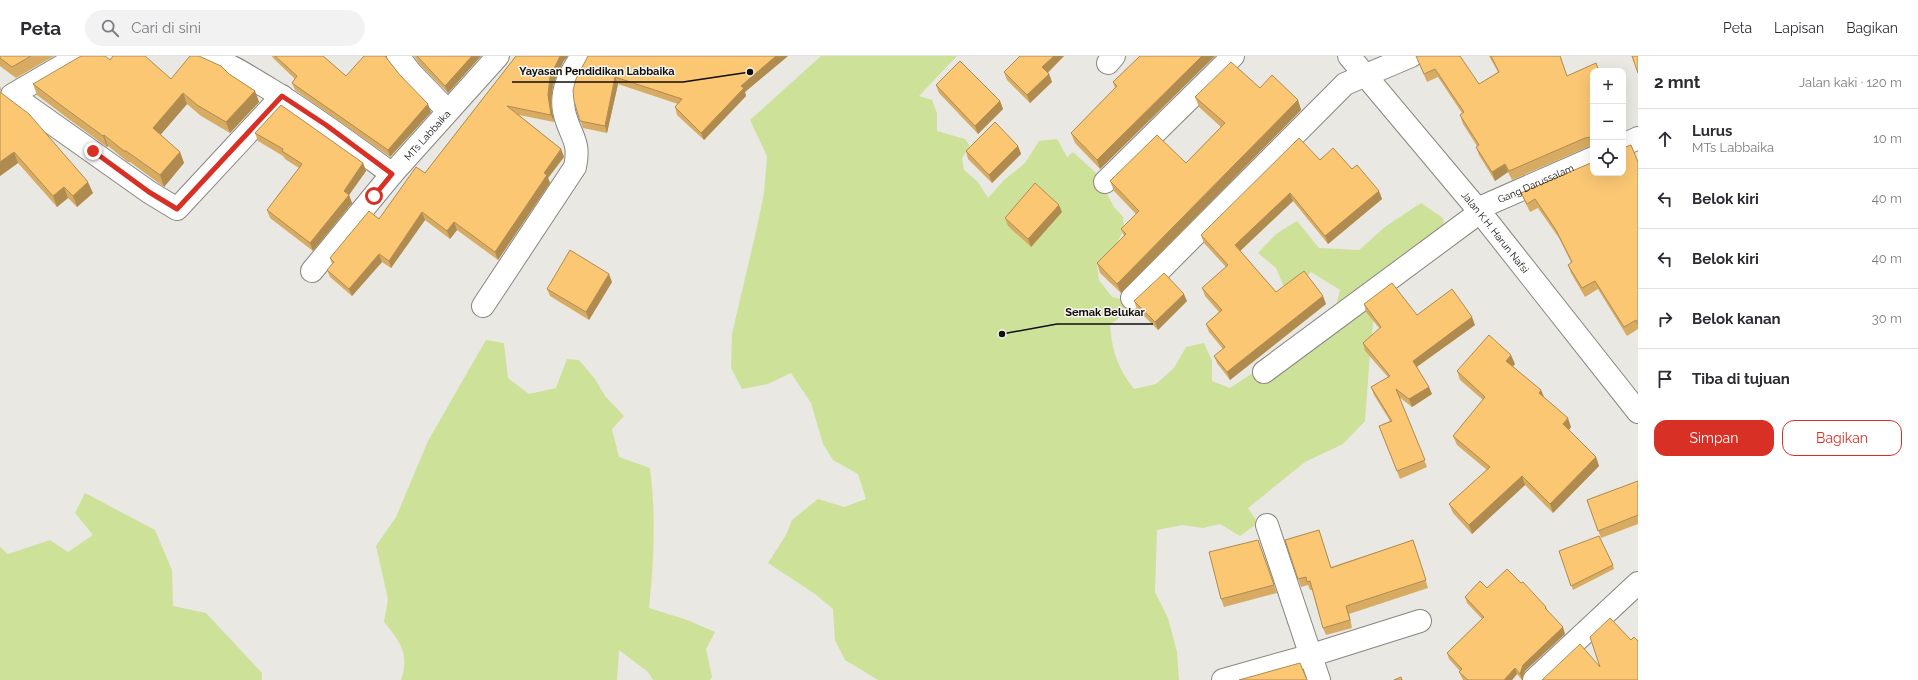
<!DOCTYPE html>
<html lang="id">
<head>
<meta charset="utf-8">
<style>
	:root { --surface:#fff; --page:#f2f2f3; --text:#2b2b33; --muted:#7c7c81; --line:#e1e1e2; --accent:#d93025 }
	body { margin:0; font-family:Raleway,sans-serif; background:var(--page); color:var(--text) }
	.controls { position:absolute; right:12px; top:12px; display:grid; overflow:hidden; border-radius:8px; box-shadow:0 4px 16px #0002 }
	.controls button { width:36px; height:36px; display:grid; place-items:center; padding:0; border:0; border-bottom:1px solid var(--line); background:var(--surface); color:var(--text); font:20px sans-serif }
	.stop { position:absolute; width:12px; height:12px; margin:-9px; border:3px solid #d93025; border-radius:50%; background:#fff }
	.stop.end { background:#d93025; border-color:#fff; box-shadow:0 1px 4px #0008 }
	.list { margin:0; padding:0; list-style:none }
	h2 { display:flex; justify-content:space-between; align-items:center; height:52px; margin:0; padding:0 16px; font-size:17px }
	h2 small { font-size:13px; font-weight:400; color:var(--muted) }
	.list li { display:grid; grid-template-columns:26px 1fr auto; gap:12px; align-items:center; box-sizing:border-box; height:60px; padding:0 16px; border-top:1px solid var(--line) }
	.list b { display:block; font-size:15px; white-space:nowrap }
	.list p { margin:0; font-size:13px; white-space:nowrap; color:var(--muted) }
	.list em { font-size:13px; font-style:normal; color:var(--muted) }
	.actions { display:flex; gap:8px; padding:12px 16px }
	.actions a { flex:1; padding:9px 0; border:1px solid var(--accent); border-radius:12px; text-align:center; font-size:14px; color:var(--accent) }
	.actions .main { background:var(--accent); color:#fff }
	.icon { flex:none; width:22px; height:22px; fill:none; stroke:currentColor; stroke-width:2; stroke-linecap:round; stroke-linejoin:round }
	.map { position:relative; flex:none; width:1638px; height:624px; overflow:hidden }
	header { display:flex; align-items:center; gap:24px; box-sizing:border-box; height:56px; padding:0 20px; background:var(--surface); border-bottom:1px solid var(--line) }
	header strong { font-size:19px }
	nav { display:flex; gap:22px; margin-inline-start:auto; font-size:14px }
	.search { width:280px; height:36px; background:var(--page); display:flex; align-items:center; gap:10px; box-sizing:border-box; padding:0 14px; border-radius:22px; color:var(--muted); font-size:15px }
	main { display:flex }
	aside { flex:1; background:var(--surface) }
	.map>svg:first-child { display:block }
	.green { fill:#cee198 }
	.lines { fill:none; stroke-linecap:round; stroke-linejoin:round }
	.minor-casing { stroke:#878680; stroke-width:24 }
	.secondary-casing { stroke:#878680; stroke-width:24 }
	.minor { stroke:#fff; stroke-width:22 }
	.secondary { stroke:#fff; stroke-width:22 }
	.wall { fill:#d8ab63 }
	.shaded-wall { fill:#b08b50 }
	.building { fill:#fbc773; stroke:#b08b50 }
	.route { stroke:#d93025; stroke-width:5 }
	.labels { text-anchor:middle; stroke-width:3; stroke-linejoin:round; paint-order:stroke }
	.street-label { font-size:10px; fill:#0f0e0c; stroke:#f7f6ef }
	.leader { fill:none; stroke:#0f0e0c; stroke-width:1.5 }
	.callout-dot { fill:#0f0e0c; stroke:#f7f6ef; stroke-width:1.5 }
	.callout-label { font-size:11px; text-anchor:middle; font-weight:bold; fill:#0f0e0c; stroke:#f7f6ef; stroke-width:3; stroke-linejoin:round; paint-order:stroke }
</style>
</head>
<body>
<header>
<strong>Peta</strong>
<div class="search"><svg class="icon" aria-label="search" viewBox="0 0 24 24"><circle cx="10" cy="10" r="6"/><path d="M15 15l6 6"/></svg>Cari di sini</div>
<nav><a>Peta</a><a>Lapisan</a><a>Bagikan</a></nav>
</header>
<main>
<div class="map">
<svg width="1638" height="624" viewBox="0 0 1638 624">
	<rect width="100%" height="100%" fill="#e9e8e2"/>
	<path class="green" d="M821,0H957L919,40L932,44L937,57V75L965,83L970,90L962,102L964,114L978,126L988,142L1004,124L1025,107L1039,85L1057,83L1067,101L1073,96L1096,117L1114,151L1123,161L1124,174L1109,201L1097,208L1099,224L1112,241L1125,244L1152,221L1120,261L1110,269C1112,294 1118,313 1134,333L1156,328L1174,312L1186,291L1204,287L1212,305V325L1230,332L1254,316L1336,250L1340,234L1311,216L1287,238L1276,212L1258,197L1276,178L1297,165L1319,192L1359,194L1385,171L1421,147L1443,162L1446,182L1376,247L1371,284L1365,365L1343,388L1305,406L1248,452L1258,467L1240,480L1220,468L1203,472L1182,469L1157,474L1155,536L1168,562L1177,596L1179,624H878L845,604L835,584L833,553L815,538L768,507L786,479L792,464L818,443L844,451L866,443L858,418L833,404L823,388L811,347L791,317L768,328L742,333L731,312L732,278L757,171L764,137L767,100L750,64Z
		M486,284L504,287L508,322L529,338L556,332L567,303L579,304L595,323L605,340L624,360L612,373L619,401L650,412C656,459 654,505 649,552L687,564L715,576L706,593L712,621L710,624H653L648,616L619,594L617,624H401C410,597 400,586 384,566L388,543L376,490L396,461L428,385Z
		M85,437L155,474L172,514L173,550L206,557L262,617V624H0V491L8,498L50,484L68,496L93,479L75,457Z"/>
	<g class="lines">
		<g class="minor-casing">
			<g id="minor">
				<path d="M79,0L12,39L149,136L177,153L282,40"/>
				<path d="M208,0C230,8 248,20 268,32C311,58 351,88 392,118"/>
				<path d="M398,0L411,17L447,54"/>
				<path d="M1108,7L1114,0"/>
				<path d="M1623,89L1638,82"/>
				<path d="M1105,126L1233,0"/>
				<path id="s1" d="M1477,153L1593,102"/>
				<path id="s2" d="M312,215L392,118L498,0"/>
				<path d="M1132,242L1345,28L1411,0"/>
				<path d="M483,250L575,111C581,84 569,79 564,55C560,34 571,16 582,0"/>
				<path d="M1264,316L1480,156"/>
				<path d="M1267,469L1319,624"/>
				<path d="M1223,624L1312,599L1420,565"/>
				<path d="M1534,624L1638,527"/>
			</g>
		</g>
		<g class="secondary-casing">
			<g id="secondary">
				<path id="s3" d="M1349,0L1480,156L1638,356"/>
			</g>
		</g>
		<use href="#minor" class="minor"/>
		<use href="#secondary" class="secondary"/>
	</g>
	<path class="wall" d="M0,0H54L16,22L0,10Z
		M272,0H323L346,20L386,1L399,18L431,56L390,101L295,34L292,27L295,23L273,2Z
		M414,0H481L448,37L420,9Z
		M516,0L563,6L553,29L551,47L554,66L519,59L561,93L564,101L548,122L550,127L498,204L457,174L450,183L425,164L391,212L382,206L352,240L330,221L327,214L332,208L330,202L379,163L425,117Z
		M588,0H788L745,36L746,40L704,84L677,59L675,51L678,48L618,28L607,77L583,72L574,45Z
		M1020,0H1064L1048,17L1049,18L1052,26L1030,47L1007,24L1004,16Z
		M1140,0H1215L1100,113L1075,87L1071,77L1115,32L1113,26Z
		M1416,0L1479,28L1498,16L1489,0H1560L1567,20L1593,15V90L1588,91L1512,124L1508,116L1495,125L1479,99L1476,91L1477,90L1463,68L1460,59L1462,57L1438,21L1427,26Z
		M110,4L171,23L229,18L255,35L259,46L230,77L201,60L187,48L160,79L180,96L184,107L164,131L130,106H128L108,90L107,91L70,64L37,39L33,28Z
		M936,29L1000,45L1003,53L978,78L939,37Z
		M0,30L1,33L0,36L93,137L77,151L68,142L57,151L18,107L0,120Z
		M1260,32L1298,44L1301,54L1121,237L1100,217L1097,207L1124,180L1121,173L1136,158L1114,135L1110,125L1186,107L1221,71L1199,51L1195,41Z
		M255,77L363,107L366,115L349,139L352,147L313,195L270,162L267,154L299,112L285,103L283,100L258,85Z
		M1018,90L1021,98L992,127L968,103L966,95Z
		M1320,104L1352,113L1379,135L1382,143L1328,188L1293,145L1240,195L1276,236L1326,248L1230,324L1217,307L1214,300L1223,293L1209,276L1206,268L1219,256L1205,240L1202,232L1226,211L1204,187L1201,179Z
		M1638,106V273L1627,280L1598,233L1585,241L1571,217L1568,209L1571,206L1559,182L1538,152L1530,156L1525,146L1521,137Z
		M1062,156L1031,191L1008,170L1005,162Z
		M612,226L589,264L550,240L547,233Z
		M1134,245H1187L1158,274L1137,253Z
		M1364,248L1417,259L1475,269L1417,311L1432,338L1412,351L1399,341L1427,411L1400,423L1379,370L1390,365L1374,339L1371,331L1388,321L1365,295L1363,287L1380,273L1366,256Z
		M1515,308L1513,310L1544,341L1571,371L1569,374L1596,401L1599,410L1553,457L1525,429L1472,478L1453,457L1449,448L1487,414L1457,389L1453,380L1483,344L1460,324L1457,315Z
		M1638,425V468L1601,482L1587,444Z
		M1319,474L1331,511L1413,484L1428,532L1349,558L1352,572L1326,579L1323,572L1312,534H1310L1308,529L1301,531L1285,484Z
		M1258,484L1277,537L1224,551L1221,543Z
		M1559,495L1613,509L1614,513L1573,534Z
		M1521,527L1546,551L1548,555L1565,578L1525,615L1522,624L1517,618L1512,624H1463L1459,616L1460,615L1449,603L1447,597L1482,563L1467,547L1465,541L1487,532Z"/>
	<path class="shaded-wall" d="M472,0H481L448,37L445,30Z
		M560,0H568L563,6L553,29L551,47L554,66L551,59L548,39L550,21Z
		M776,0H788L745,36L746,40L704,84L701,77L741,30Z
		M1054,0H1064L1045,19L1042,11Z
		M1202,0H1215L1100,113L1097,104Z
		M1049,18L1052,26L1030,47L1027,39Z
		M615,21L618,28L607,77L605,70Z
		M255,35L259,46L230,77L226,66Z
		M183,37L187,48L157,83L153,72Z
		M1298,44L1301,54L1121,237L1117,228Z
		M1000,45L1003,53L978,78L975,70Z
		M428,48L431,56L390,101L388,94Z
		M104,79L108,90L107,91L103,80Z
		M1018,90L1021,98L992,127L989,119Z
		M561,93L564,101L548,122L550,127L498,204L495,196L544,117Z
		M14,96L18,107L0,120V106Z
		M180,96L184,107L164,131L160,119Z
		M363,107L366,115L349,139L352,147L313,195L310,187Z
		M1505,108L1508,116L1495,125L1492,116Z
		M88,126L93,137L77,151L73,140Z
		M64,131L68,142L57,151L53,140Z
		M1379,135L1382,143L1328,188L1325,180Z
		M1290,137L1293,145L1238,197L1235,189Z
		M1059,149L1062,156L1031,191L1028,183Z
		M422,156L425,164L391,212L389,205Z
		M454,166L457,174L450,183L447,175Z
		M379,198L382,206L352,240L349,233Z
		M609,218L612,226L589,264L586,256Z
		M1184,238L1187,245L1158,274L1155,266Z
		M1323,240L1326,248L1230,324L1227,316Z
		M1472,261L1475,269L1415,312L1413,305Z
		M1511,299L1515,308L1509,314L1506,305Z
		M1429,331L1432,338L1412,351L1409,343Z
		M1541,334L1545,343L1539,337Z
		M1568,362L1571,371L1566,377L1563,368Z
		M1596,401L1599,410L1553,457L1550,448Z
		M1522,420L1525,429L1472,478L1469,469Z
		M1346,550L1349,558L1352,572L1350,564Z
		M1563,571L1565,578L1525,615L1522,624L1520,618L1523,609Z
		M1515,612L1517,618L1512,624H1504Z"/>
	<path class="building" d="M0,0H31L12,11L0,2Z
		M81,0H105L110,4L113,0H145L171,23L190,0H199L221,10L229,18L255,35L226,66L197,49L183,37L153,72L180,96L160,119L126,95H124L104,79L103,80L66,53L33,28Z
		M275,0H323L346,20L364,0H385L399,18L428,48L388,94L292,27L297,20Z
		M417,0H472L445,30Z
		M516,0H560L550,21L548,39L551,59L507,50L561,93L544,117L547,119L495,196L454,166L447,175L422,156L389,205L379,198L349,233L327,214L334,206L330,202L369,155L379,163L416,111L425,117Z
		M588,0H776L741,30L744,32L701,77L675,51L682,43L615,21L605,70L580,65L574,45L573,34L576,23Z
		M1020,0H1054L1042,11L1049,18L1027,39L1004,16Z
		M1140,0H1202L1097,104L1071,77L1117,30L1113,26Z
		M1416,0H1460L1479,28L1499,16L1491,0H1560L1567,20L1596,7L1599,15H1593V82L1592,81L1585,82L1509,115L1505,108L1492,116L1476,91L1479,89L1460,59L1464,56L1435,13L1424,18Z
		M1632,0H1638V17Z
		M960,5L1000,45L975,70L936,29Z
		M1231,6L1260,32L1272,19L1298,44L1117,228L1097,207L1126,178L1121,173L1139,155L1110,125L1157,79L1186,107L1225,67L1195,41Z
		M0,36L29,58L88,126L73,140L64,131L53,140L14,96L0,106Z
		M281,49L363,107L344,135L349,139L310,187L267,154L302,108L282,95L283,93L255,77Z
		M995,66L1018,90L989,119L966,95Z
		M1299,82L1320,104L1333,92L1352,113L1357,109L1379,135L1325,180L1290,137L1235,189L1276,236L1304,215L1323,240L1227,316L1214,300L1225,291L1206,268L1222,254L1202,232L1228,209L1201,179Z
		M1631,89L1638,106V268L1636,264L1624,271L1595,225L1582,232L1568,209L1572,206L1556,174L1535,143L1527,148L1521,137L1593,106V117H1623V92Z
		M1035,127L1059,149L1028,183L1005,162Z
		M570,194L609,218L586,256L547,233Z
		M1164,217L1184,238L1155,266L1134,245Z
		M1392,227L1417,259L1452,233L1472,261L1413,305L1429,331L1409,343L1396,333L1425,404L1397,415L1379,370L1392,365L1371,331L1390,320L1363,287L1381,271L1364,248Z
		M1489,279L1511,299L1506,305L1541,334L1539,337L1568,362L1563,368L1596,401L1550,448L1522,420L1469,469L1449,448L1490,411L1453,380L1485,341L1457,315Z
		M1638,425V459L1598,475L1587,444Z
		M1319,474L1331,512L1413,484L1426,524L1346,550L1350,564L1323,572L1310,525L1307,526L1306,521L1298,523L1285,484Z
		M1599,480L1613,509L1571,530L1559,495Z
		M1258,484L1274,529L1221,543L1209,496Z
		M1507,513L1521,527L1523,526L1546,551L1545,552L1563,571L1523,609L1520,618L1515,612L1504,624H1468L1459,616L1462,613L1447,597L1484,561L1465,541L1480,525L1487,532Z
		M1610,562L1631,584L1634,581L1638,585V624H1542L1580,588L1600,611L1590,581Z
		M1300,607L1307,624H1239Z
		M1401,621L1402,624H1394Z"/>
	<g class="lines">
		<path class="route" d="M93,95L149,136L177,153L282,40L326,69L392,118L374,140"/>
	</g>
	<g class="labels">
		<g class="street-label">
			<text dy="4" stroke="none"><textPath href="#s2" startOffset="178">MTs Labbaika</textPath></text>
			<text dy="4" stroke="none"><textPath href="#s1" startOffset="64">Gang Darussalam</textPath></text>
			<text dy="4" stroke="none"><textPath href="#s3" startOffset="229">Jalan K.H. Harun Nafsi</textPath></text>
		</g>
	</g>
	<path class="leader" d="M750 16L683 26H512M1002 278L1057 268H1153"/>
	<g class="callout-dot">
		<circle cx="750" cy="16" r="4"/>
		<circle cx="1002" cy="278" r="4"/>
	</g>
	<g class="callout-label">
		<text x="597" y="19">Yayasan Pendidikan Labbaika</text>
		<text x="1105" y="260">Semak Belukar</text>
	</g>
</svg>
<div class="controls">
<button>+</button>
<button>−</button>
<button><svg class="icon" aria-label="locate" viewBox="0 0 24 24"><circle cx="12" cy="12" r="6"/><path d="M12 2v4M12 18v4M2 12h4M18 12h4"/></svg></button>
</div>
<div class="stop" style="left:374px;top:140px"></div>
<div class="stop end" style="left:93px;top:95px"></div>
</div>
<aside>
<h2>2 mnt<small>Jalan kaki · 120 m</small></h2>
<ul class="list">
<li><svg class="icon" aria-label="ahead" viewBox="0 0 24 24"><path d="M12 20V5M6 11l6-6 6 6"/></svg><div><b>Lurus</b><p>MTs Labbaika</p></div><em>10 m</em></li>
<li><svg class="icon" aria-label="left" viewBox="0 0 24 24"><path d="M17 20v-9H6M10 6l-5 5 5 5"/></svg><div><b>Belok kiri</b></div><em>40 m</em></li>
<li><svg class="icon" aria-label="left" viewBox="0 0 24 24"><path d="M17 20v-9H6M10 6l-5 5 5 5"/></svg><div><b>Belok kiri</b></div><em>40 m</em></li>
<li><svg class="icon" aria-label="right" viewBox="0 0 24 24"><path d="M7 20v-9h11M14 6l5 5-5 5"/></svg><div><b>Belok kanan</b></div><em>30 m</em></li>
<li><svg class="icon" aria-label="arrive" viewBox="0 0 24 24"><path d="M6 21V4h12l-3 4 3 4H6"/></svg><div><b>Tiba di tujuan</b></div></li>
</ul>
<div class="actions"><a class="main">Simpan</a><a>Bagikan</a></div>
</aside>
</main>
</body>
</html>
